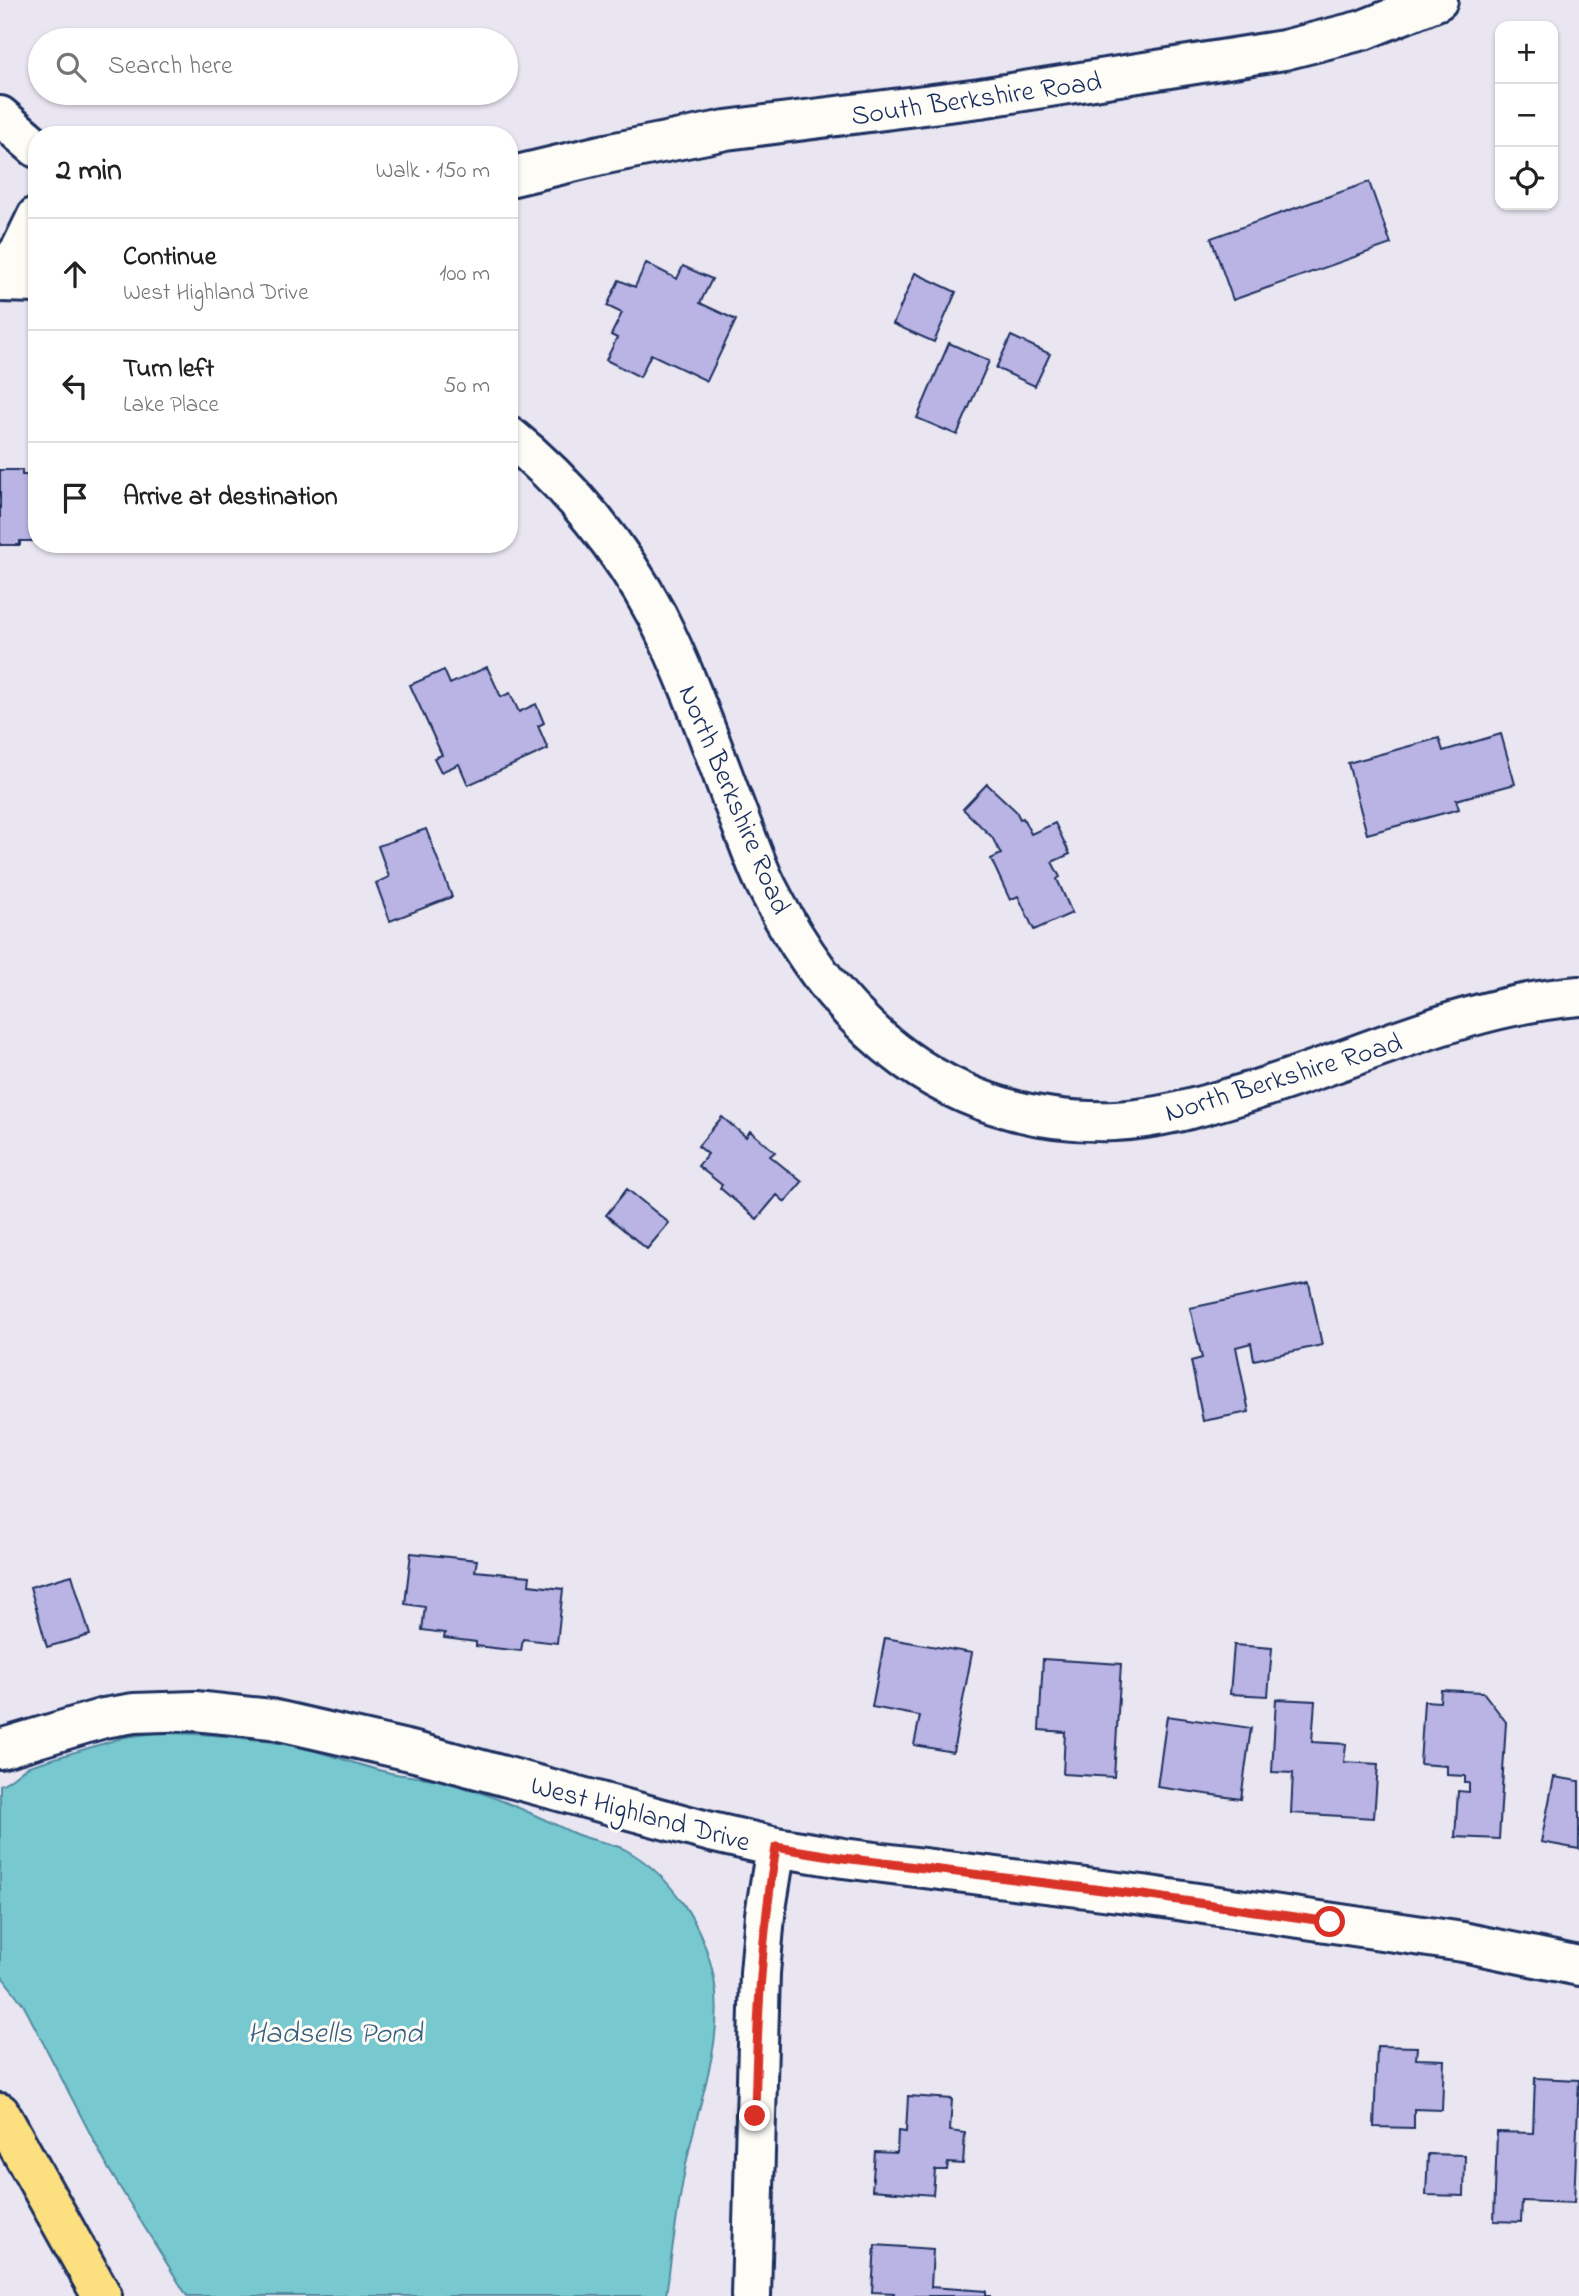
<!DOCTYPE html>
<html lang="en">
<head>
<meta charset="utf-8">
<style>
	:root { --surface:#fff; --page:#f6f6f6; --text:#222; --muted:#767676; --line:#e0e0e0 }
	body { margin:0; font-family:"Indie Flower",sans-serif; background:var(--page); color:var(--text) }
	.controls { position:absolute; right:21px; top:21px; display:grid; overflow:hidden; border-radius:14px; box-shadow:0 2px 5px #0004 }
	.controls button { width:63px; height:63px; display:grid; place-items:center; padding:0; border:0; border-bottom:2px solid var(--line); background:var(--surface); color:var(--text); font:35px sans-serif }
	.stop { position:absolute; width:21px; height:21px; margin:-16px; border:5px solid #d93025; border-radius:50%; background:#fff }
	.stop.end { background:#d93025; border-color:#fff; box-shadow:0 2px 7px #0008 }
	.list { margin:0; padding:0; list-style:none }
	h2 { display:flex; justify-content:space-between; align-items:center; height:91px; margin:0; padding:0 28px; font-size:30px }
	h2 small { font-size:23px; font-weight:400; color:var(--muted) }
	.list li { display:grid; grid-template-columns:46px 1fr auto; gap:21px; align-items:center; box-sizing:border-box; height:112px; padding:0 28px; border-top:2px solid var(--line) }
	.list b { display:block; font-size:26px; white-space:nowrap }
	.list p { margin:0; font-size:23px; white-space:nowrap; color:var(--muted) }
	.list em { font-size:23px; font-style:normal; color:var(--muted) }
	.icon { flex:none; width:38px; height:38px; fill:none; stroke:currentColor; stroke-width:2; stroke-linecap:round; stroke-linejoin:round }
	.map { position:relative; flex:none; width:1579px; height:2296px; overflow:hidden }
	.search { position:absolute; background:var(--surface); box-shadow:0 2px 5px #0004; left:28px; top:28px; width:490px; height:77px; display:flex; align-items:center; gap:18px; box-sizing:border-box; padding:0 24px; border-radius:38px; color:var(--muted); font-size:26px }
	.panel { position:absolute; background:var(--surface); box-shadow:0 2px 5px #0004; left:28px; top:126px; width:490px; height:427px; border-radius:28px }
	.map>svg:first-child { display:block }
	.water { fill:#77c8cf; stroke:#528ba2; stroke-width:2 }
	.building { fill:#bab4e5; stroke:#1b2f5e; stroke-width:2 }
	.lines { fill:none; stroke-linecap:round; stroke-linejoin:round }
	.minor-casing { stroke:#1b2f5e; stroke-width:44 }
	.major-casing { stroke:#1b2f5e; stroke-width:44 }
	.minor { stroke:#fdfcf7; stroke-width:38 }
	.major { stroke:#fce080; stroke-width:38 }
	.route { stroke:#d93025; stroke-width:9 }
	.labels { text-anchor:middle; stroke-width:6; stroke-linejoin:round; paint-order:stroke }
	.street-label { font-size:28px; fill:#1b2f5e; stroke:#fdfcf7 }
	.water-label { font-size:30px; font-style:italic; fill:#375d80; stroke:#fdfcf7 }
</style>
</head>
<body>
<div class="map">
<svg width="1579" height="2296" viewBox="0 0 1579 2296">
	<rect width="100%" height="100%" fill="#e9e6f2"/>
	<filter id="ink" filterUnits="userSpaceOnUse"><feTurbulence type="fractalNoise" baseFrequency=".0143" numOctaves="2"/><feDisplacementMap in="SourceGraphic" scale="14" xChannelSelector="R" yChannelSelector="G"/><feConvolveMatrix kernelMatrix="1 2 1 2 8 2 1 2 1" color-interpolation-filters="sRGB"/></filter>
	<g filter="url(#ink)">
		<path class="water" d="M157,1733C210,1733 263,1738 315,1751C342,1758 369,1769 396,1774C412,1777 428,1777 443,1781C487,1792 531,1813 571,1832C588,1841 610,1841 626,1850C673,1876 704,1927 714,1978C725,2038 700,2097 688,2155C678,2201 672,2249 666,2296H187L108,2168L23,2004L0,1974V1785C13,1780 17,1772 29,1766L125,1737Z"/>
		<path class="building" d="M1369,182L1391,244L1233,300L1211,238Z
			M646,263L677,279L683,266L712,279L700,303L736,320L707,381L651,354L640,377L606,360L617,338L611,335L622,313L607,306L619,280L635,287Z
			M915,273L956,292L934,342L893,324Z
			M1011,336L1050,354L1035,386L996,368Z
			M949,343L989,361L957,435L917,418Z
			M0,470H22V475H37V541H20V545H0Z
			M487,667L501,697L510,693L519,712L536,704L544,723L538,726L548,749L468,785L459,764L441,772L434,758L442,755L410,685L444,670L450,684Z
			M1501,734L1515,784L1456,800L1459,809L1367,834L1348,763L1439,738L1443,751Z
			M987,784L1016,811L1020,819L1023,818L1031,834L1055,823L1070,854L1052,862L1060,877L1057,879L1072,913L1034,930L1018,896L1010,900L991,859L1001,854L992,837L963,809Z
			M426,829L452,897L390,921L376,883L389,877L378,846Z
			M722,1117L746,1137L750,1131L775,1152L770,1156L802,1182L785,1202L777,1195L757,1219L720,1188L722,1185L698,1166L708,1154L698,1146Z
			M627,1189L669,1223L647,1249L606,1215Z
			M1309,1283L1322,1345L1254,1360L1251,1343L1236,1347L1249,1412L1203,1421L1191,1361L1202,1358L1190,1308Z
			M411,1553L477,1560L475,1571L530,1576L529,1585L563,1589L557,1643L523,1639L521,1651L476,1646V1642L444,1638L445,1633L422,1630L425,1607L405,1604Z
			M72,1575L90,1635L47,1647L30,1587Z
			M885,1638L972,1653L953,1752L914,1745L920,1716L872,1707Z
			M1234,1645L1272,1648L1268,1696L1230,1694Z
			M1043,1659L1121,1664L1114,1777L1063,1774L1065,1732L1039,1730Z
			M1441,1690L1483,1692L1506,1722L1499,1839L1455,1837L1458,1791L1469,1792V1783H1465V1776L1447,1775V1766L1420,1764L1424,1701L1440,1702Z
			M1276,1699L1315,1701L1312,1742L1346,1744L1344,1762L1378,1764L1374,1818L1291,1813L1293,1773L1272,1772Z
			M1167,1716L1251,1728L1241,1799L1157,1787Z
			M1554,1777L1579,1781V1849L1541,1842Z
			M1377,2046L1417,2047L1416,2059L1444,2060L1442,2110L1414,2109V2128L1374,2127Z
			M1535,2078L1579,2080L1574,2203L1522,2201L1521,2222L1494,2221L1497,2132L1533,2133Z
			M908,2096L952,2099L950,2131L965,2133L963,2164L948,2163L947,2170H935L933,2195L872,2190L875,2152L897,2153L898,2131L906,2132Z
			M1428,2154L1465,2155L1464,2196L1426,2195Z
			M875,2245L933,2249L931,2287L986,2291V2296H991H893L894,2293L872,2292Z"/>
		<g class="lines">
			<g class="minor-casing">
				<path id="minor" d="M0,116L37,148
					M509,177L601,155L726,130L980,98L1284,50L1363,30L1438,0
					M0,278L21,249L37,216
					M0,282L37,283
					M509,436C569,484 621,548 657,616C691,683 715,756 742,826C750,846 757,867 767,887C838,1029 949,1126 1115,1121C1157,1119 1196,1108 1236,1096C1350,1063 1459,1006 1579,996
					M0,1749L104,1718L134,1713L195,1711L271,1719L415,1752L711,1832L776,1847L843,1858L1143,1895L1463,1942L1579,1966
					M751,2296L760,1973L765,1915L776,1847"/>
			</g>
			<g class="major-casing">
				<path id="major" d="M0,2113L102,2296"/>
			</g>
			<use href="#minor" class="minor"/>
			<use href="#major" class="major"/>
		</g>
	</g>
	<g class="lines" filter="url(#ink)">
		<path class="route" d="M755,2116C757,2025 761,1937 776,1847L843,1858L1143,1895L1330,1922"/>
	</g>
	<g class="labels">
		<g class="street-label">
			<text transform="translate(976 97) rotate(-8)" y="10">South Berkshire Road</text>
			<text transform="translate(736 799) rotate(67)" y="10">North Berkshire Road</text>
			<text transform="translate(1283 1076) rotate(-17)" y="10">North Berkshire Road</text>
			<text transform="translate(641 1812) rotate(15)" y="10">West Highland Drive</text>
		</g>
		<g class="water-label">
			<text x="335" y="2042">Hadsells Pond</text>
		</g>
	</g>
</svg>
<div class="controls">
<button>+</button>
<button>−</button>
<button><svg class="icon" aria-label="locate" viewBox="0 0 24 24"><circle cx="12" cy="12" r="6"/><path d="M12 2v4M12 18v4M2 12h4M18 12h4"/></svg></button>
</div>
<div class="stop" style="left:1330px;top:1922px"></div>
<div class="stop end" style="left:755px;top:2116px"></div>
<div class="search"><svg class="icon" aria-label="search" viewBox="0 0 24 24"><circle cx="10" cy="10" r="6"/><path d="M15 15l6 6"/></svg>Search here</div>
<section class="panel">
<h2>2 min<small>Walk · 150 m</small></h2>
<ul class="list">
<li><svg class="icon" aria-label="ahead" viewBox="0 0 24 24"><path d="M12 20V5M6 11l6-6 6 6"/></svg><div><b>Continue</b><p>West Highland Drive</p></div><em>100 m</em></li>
<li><svg class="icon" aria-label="left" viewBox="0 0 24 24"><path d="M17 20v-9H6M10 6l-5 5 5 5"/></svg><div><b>Turn left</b><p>Lake Place</p></div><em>50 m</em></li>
<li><svg class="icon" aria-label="arrive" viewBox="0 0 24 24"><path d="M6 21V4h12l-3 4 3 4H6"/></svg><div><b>Arrive at destination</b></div></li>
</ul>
</section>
</div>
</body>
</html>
